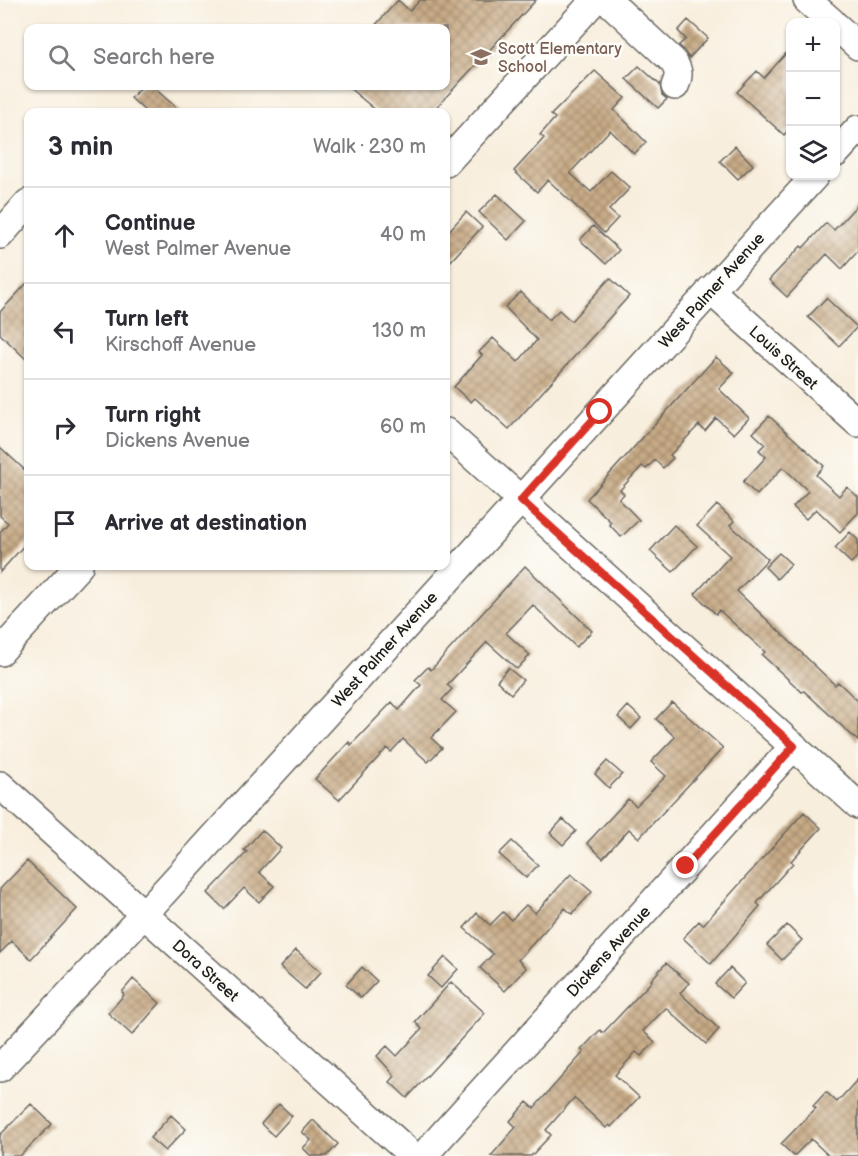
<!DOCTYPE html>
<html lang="en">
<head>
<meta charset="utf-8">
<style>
	:root { --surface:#fff; --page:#f2f2f3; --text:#2b2b33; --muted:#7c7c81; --line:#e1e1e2 }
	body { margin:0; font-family:"Balsamiq Sans",sans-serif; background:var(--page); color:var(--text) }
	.controls { position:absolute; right:18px; top:18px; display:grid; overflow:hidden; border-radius:12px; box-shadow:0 2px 4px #0004 }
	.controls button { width:54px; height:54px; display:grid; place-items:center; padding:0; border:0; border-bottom:2px solid var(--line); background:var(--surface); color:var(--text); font:30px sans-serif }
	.stop { position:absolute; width:18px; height:18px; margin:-14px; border:4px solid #d93025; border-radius:50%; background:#fff }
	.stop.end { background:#d93025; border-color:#fff; box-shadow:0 2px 6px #0008 }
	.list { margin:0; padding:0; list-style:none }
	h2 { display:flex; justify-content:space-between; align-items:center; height:78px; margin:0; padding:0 24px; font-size:26px }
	h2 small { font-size:20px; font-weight:400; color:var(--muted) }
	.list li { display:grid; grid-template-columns:39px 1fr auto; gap:18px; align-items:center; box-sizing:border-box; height:96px; padding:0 24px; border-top:2px solid var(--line) }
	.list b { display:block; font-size:22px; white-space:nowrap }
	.list p { margin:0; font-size:20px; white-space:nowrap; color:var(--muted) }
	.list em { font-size:20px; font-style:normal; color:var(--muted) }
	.icon { flex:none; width:33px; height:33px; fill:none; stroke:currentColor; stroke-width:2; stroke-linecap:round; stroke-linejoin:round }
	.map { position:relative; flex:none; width:858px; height:1156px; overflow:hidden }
	.search { position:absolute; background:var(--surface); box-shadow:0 2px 4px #0004; left:24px; top:24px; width:426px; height:66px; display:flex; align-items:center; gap:15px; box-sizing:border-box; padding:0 21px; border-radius:12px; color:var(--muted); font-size:22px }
	.panel { position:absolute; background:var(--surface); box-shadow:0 2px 4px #0004; left:24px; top:108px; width:426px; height:462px; border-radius:12px }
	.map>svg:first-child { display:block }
	.building { fill:url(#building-cross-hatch) }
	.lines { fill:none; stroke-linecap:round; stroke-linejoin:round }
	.minor-casing { stroke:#696660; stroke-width:30 }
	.minor { stroke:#fff; stroke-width:27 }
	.route { stroke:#d93025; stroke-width:8 }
	.labels { text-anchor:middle; stroke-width:5; stroke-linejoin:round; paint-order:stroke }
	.education-label { font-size:16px; fill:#785e54; stroke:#fdfcf7; text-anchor:start }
	.street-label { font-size:16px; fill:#1c1c1c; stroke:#fdfcf7 }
</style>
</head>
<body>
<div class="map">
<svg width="858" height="1156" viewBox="0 0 858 1156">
	<defs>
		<pattern id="building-cross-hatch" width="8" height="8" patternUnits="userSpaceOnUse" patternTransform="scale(1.5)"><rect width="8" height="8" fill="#c8ab86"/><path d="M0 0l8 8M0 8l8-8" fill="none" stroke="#a28a6d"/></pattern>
	</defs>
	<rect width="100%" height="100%" fill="#fdfcf7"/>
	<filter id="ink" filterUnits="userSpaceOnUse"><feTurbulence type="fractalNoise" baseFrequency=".0167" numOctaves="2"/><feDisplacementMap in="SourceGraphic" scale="12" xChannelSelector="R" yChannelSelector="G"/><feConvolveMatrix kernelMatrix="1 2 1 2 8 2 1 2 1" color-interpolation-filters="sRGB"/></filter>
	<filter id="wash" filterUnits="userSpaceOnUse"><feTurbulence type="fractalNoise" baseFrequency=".008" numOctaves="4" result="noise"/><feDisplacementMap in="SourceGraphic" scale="24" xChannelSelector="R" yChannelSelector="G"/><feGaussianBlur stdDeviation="1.35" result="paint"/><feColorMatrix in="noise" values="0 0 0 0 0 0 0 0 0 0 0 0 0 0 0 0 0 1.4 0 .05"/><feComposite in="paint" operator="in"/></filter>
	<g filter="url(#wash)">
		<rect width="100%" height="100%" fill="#f8eedd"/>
		<g id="blocks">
			<path class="building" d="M398,0L410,11L420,0H536L432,112H378L347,86H446V28H373Z
				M688,20L708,38L689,58L679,45L686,39L678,31Z
				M790,49V128L784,135L737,92L757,71L764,78Z
				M639,66L660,85L662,95L667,99L658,108L626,79Z
				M595,71L625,98L614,110L646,142L634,154L610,130L570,173L591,192L611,171L630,188L609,210L618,218L604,233L548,180L537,192L514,171L544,138L540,135L555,118L551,115Z
				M142,86H152L181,112H146L131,98Z
				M735,146L753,165L738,179L720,161Z
				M497,194L526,221L508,240L479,212Z
				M858,204V251L842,269L827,254L787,297L769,280L801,246L803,248L826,223L834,230Z
				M466,212L482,227L446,266V234Z
				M593,226L619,250L606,264L580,240Z
				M610,278L629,296L509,429L475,398L471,402L454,387L482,355L479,352L493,338L518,362L537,340L505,307L521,292L549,320L559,310L571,321Z
				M28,282V361L0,334V312Z
				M826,298L857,327L839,346L808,317Z
				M716,357L734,373L719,389L749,418L734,434L716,418L705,431L699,425L670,455L673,458L663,468L655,460L646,469L642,466L620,490L624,494L619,499L639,520L621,537L609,524L611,522L587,499Z
				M769,416L824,466L816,475L839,496L847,487L858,497V513L840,532L816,509L806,519L793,507L808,491L783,467L757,495L743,482L766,457L759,450L765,444L753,433Z
				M0,447L28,473V541L0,572V532L8,523L0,516Z
				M717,505L734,521L730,525L768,559L737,591L835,685L838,682L858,701V741L804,691L802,692L762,655L765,652L719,610L716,614L695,594L730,556L697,526Z
				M674,525L697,546L673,572L650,551Z
				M850,532L858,540V556L851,563L835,548Z
				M779,553L791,564L777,579L765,567Z
				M525,566L592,631L576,647L533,605L506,633L530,655L517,669L487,642L447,685L452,689L442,700L456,712L431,738L442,748L428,762L403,739L391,752L387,748L339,800L315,779L349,742L351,745L392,702L399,710L421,685L415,680L428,667L431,670Z
				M508,668L523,680L511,694L497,681Z
				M672,702L723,748L639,838L629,829L603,858L587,843L628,799L636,806L666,776L651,762L675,737L656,719Z
				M628,706L641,718L631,729L618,717Z
				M607,761L622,774L609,788L595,774Z
				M804,812L821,828L791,861L793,863L757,903L760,906L711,964L683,938L699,921L703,925Z
				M563,819L576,831L563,845L550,833Z
				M262,830L281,848L259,872L274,886L259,902L244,888L224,909L208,893L247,852L244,850Z
				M512,841L538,865L526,878L499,854Z
				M27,861L77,909L31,959L12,941L0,953V889Z
				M571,874L592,892L572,914L565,908L518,960L526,968L505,991L480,968L493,954L464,928L477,913L490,925L503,912L511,920L526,905L535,913Z
				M787,925L802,940L782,960L767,945Z
				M296,950L321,972L305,989L280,967Z
				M445,957L458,969L441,988L428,976Z
				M666,963L689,983L680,993L719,1029L706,1044L666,1008L643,1031L655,1042L641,1056L636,1052L615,1075L639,1097L611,1127L609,1125L606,1128L574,1098L546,1130L551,1135L531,1156H491L516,1127L510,1121L527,1102L534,1108L584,1052L581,1050L600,1030L603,1033L652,981L651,980Z
				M362,967L377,981L361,998L346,985Z
				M730,968L745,983L731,998L715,984Z
				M133,979L160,1003L132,1035L108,1013L124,995L122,992Z
				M451,982L485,1013L407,1098L390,1082L395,1076L377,1056L387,1046L397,1056L422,1029L415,1022Z
				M858,1079V1156H829L811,1139L794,1156L781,1144L816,1108L813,1106L826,1092L837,1102Z
				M31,1104L52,1124L20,1156H0V1135Z
				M279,1104L292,1116L274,1136L261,1124Z
				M171,1115L186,1129L165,1151L150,1138Z
				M313,1120L338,1144L327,1156H311L303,1148L311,1140L302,1132Z"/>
		</g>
	</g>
	<g filter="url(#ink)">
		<use href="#blocks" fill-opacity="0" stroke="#696660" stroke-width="1.5"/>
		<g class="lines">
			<g class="minor-casing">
				<path id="minor" d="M607,0L672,60C679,70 680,75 675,86
					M807,0L832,22
					M836,26L858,46
					M836,153L858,129
					M446,163L595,0
					M0,235L28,203
					M710,290L858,423
					M446,432L858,805
					M0,652L79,566
					M0,785L413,1156
					M0,1068L144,914L815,176
					M423,1156L794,746"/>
			</g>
			<use href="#minor" class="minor"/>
		</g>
	</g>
	<g class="lines" filter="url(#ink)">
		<path class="route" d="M600,412L521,500L794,746L686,866"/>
	</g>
	<defs>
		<g id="school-bare" transform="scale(1.62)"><path d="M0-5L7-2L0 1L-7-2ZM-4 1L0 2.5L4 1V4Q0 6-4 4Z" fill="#8d6e63" stroke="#fdfcf7" stroke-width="2.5" paint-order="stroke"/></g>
	</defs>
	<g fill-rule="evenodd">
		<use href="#school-bare" x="481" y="57"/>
	</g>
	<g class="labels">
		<g class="education-label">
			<text x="498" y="54">Scott Elementary<tspan x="498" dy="18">School</tspan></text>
		</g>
		<g class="street-label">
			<text transform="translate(711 290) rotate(-48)" y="6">West Palmer Avenue</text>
			<text transform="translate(784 357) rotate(42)" y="6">Louis Street</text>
			<text transform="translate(384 649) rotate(-48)" y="6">West Palmer Avenue</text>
			<text transform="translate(608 951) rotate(-48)" y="6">Dickens Avenue</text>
			<text transform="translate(206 970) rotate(42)" y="6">Dora Street</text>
		</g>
	</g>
</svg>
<div class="controls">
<button>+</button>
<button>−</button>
<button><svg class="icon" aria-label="layers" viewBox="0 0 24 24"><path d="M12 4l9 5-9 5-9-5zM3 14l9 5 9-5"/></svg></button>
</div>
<div class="stop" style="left:600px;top:412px"></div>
<div class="stop end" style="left:686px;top:866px"></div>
<div class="search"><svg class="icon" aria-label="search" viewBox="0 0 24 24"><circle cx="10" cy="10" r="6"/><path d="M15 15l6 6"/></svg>Search here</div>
<section class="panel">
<h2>3 min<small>Walk · 230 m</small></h2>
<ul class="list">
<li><svg class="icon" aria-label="ahead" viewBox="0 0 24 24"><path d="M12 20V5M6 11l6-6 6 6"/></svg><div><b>Continue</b><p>West Palmer Avenue</p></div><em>40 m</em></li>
<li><svg class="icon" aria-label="left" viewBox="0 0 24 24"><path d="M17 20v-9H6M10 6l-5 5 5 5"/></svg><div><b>Turn left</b><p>Kirschoff Avenue</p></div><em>130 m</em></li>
<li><svg class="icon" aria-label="right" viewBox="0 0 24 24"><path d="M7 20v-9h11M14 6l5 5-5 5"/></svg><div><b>Turn right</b><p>Dickens Avenue</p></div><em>60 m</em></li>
<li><svg class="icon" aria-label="arrive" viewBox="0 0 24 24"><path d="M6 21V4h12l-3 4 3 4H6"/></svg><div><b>Arrive at destination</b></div></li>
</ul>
</section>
</div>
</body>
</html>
